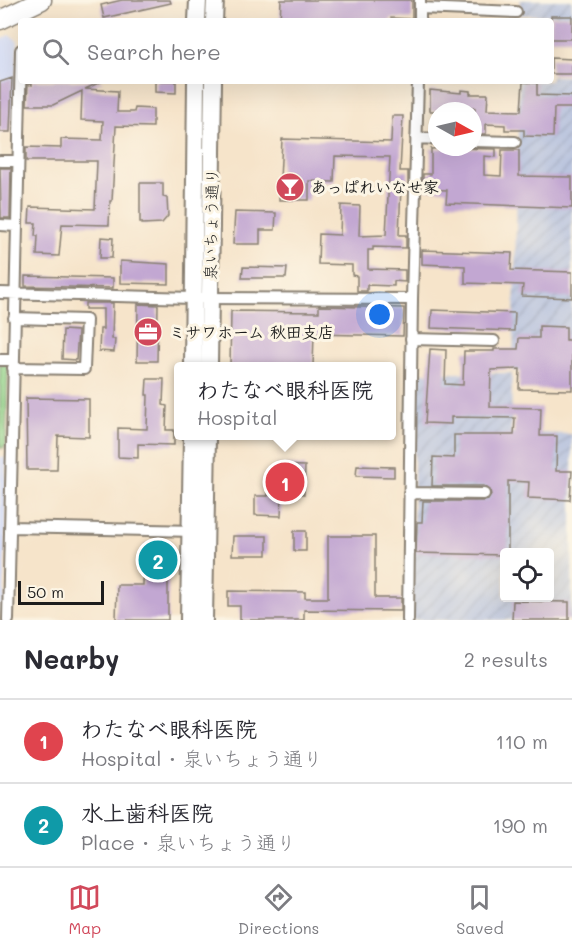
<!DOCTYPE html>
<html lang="en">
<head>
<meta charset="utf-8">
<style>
	:root { --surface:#fff; --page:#f7f7f7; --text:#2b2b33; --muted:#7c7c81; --line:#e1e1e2; --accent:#d1495b }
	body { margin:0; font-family:Mali,"Klee One",sans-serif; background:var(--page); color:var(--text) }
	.controls { position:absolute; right:18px; bottom:18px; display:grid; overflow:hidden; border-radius:6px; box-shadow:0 6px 24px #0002 }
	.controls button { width:54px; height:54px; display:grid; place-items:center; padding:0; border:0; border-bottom:2px solid var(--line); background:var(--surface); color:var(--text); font:30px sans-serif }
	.compass { position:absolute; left:428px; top:102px; width:54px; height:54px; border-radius:50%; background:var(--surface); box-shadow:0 6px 24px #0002; rotate:98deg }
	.scale { position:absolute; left:18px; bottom:15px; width:86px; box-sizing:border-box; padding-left:6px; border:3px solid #1c1c1c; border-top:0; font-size:16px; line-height:21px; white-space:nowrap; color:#1c1c1c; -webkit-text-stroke:4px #fcf5e5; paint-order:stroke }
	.you { position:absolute; left:380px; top:315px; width:21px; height:21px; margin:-15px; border:4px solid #fff; border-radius:50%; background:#1a73e8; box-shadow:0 0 0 9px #1a73e833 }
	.badge { display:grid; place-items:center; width:39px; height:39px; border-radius:50%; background:var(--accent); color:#fff; font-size:20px; font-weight:700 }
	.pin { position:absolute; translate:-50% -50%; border:3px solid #fff; box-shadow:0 2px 6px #0006 }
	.popup { position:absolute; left:174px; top:362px; width:222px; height:78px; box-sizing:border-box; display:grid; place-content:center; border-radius:6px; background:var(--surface); filter:drop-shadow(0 2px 4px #0005); font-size:20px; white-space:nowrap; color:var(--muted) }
	.popup b { font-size:22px; color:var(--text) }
	.popup::after { content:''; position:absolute; left:50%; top:100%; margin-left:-12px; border:12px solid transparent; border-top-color:var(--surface) }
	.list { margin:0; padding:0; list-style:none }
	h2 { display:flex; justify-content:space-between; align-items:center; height:78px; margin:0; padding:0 24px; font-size:26px }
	h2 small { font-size:20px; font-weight:400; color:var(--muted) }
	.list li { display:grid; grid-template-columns:39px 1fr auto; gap:18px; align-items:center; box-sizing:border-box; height:84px; padding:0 24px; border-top:2px solid var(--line) }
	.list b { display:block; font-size:22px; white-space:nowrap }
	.list p { margin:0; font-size:20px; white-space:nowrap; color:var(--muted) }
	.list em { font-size:20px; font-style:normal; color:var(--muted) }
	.icon { flex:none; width:33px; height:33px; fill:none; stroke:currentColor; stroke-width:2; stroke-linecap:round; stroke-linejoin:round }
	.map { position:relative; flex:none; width:572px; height:620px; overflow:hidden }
	.search { position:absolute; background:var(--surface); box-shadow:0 6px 24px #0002; left:18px; right:18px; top:18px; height:66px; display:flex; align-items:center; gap:15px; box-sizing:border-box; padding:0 21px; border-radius:6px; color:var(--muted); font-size:22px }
	.sheet { height:246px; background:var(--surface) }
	nav { display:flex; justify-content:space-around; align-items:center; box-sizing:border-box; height:84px; border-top:2px solid var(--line); background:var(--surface); font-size:16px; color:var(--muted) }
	nav a { display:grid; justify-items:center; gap:3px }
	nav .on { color:var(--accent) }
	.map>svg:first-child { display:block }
	.built { fill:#d0daf9 }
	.industrial { fill:url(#industrial-furrows); fill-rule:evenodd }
	.park { fill:#93d48b; stroke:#587854; stroke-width:1.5 }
	.building { fill:#c2a7d2 }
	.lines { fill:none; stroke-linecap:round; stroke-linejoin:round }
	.minor-casing { stroke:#898073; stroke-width:14 }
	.secondary-casing { stroke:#898073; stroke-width:20 }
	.primary-casing { stroke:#898073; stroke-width:21 }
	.minor { stroke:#fff; stroke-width:10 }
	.secondary { stroke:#fff; stroke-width:16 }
	.primary { stroke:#fff; stroke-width:18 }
	.labels { text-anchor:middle; stroke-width:6; stroke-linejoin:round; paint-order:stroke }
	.poi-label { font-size:16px; font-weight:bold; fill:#1c1c1c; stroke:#fcf5e5; text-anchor:start }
	.street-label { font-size:16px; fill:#1c1c1c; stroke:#fcf5e5 }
</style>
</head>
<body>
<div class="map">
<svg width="572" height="620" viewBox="0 0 572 620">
	<defs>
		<pattern id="industrial-furrows" width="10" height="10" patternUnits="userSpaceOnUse" patternTransform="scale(1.5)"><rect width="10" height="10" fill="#bac4de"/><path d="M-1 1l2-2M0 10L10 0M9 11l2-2" fill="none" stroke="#9fa8be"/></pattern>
	</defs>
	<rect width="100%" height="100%" fill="#fcf5e5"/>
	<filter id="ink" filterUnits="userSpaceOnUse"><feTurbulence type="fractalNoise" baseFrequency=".0167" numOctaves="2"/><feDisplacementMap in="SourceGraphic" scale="12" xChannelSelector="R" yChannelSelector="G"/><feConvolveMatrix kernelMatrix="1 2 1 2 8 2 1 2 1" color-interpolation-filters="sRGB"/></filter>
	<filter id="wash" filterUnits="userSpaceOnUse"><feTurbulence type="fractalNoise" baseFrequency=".008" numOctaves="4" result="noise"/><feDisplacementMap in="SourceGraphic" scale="24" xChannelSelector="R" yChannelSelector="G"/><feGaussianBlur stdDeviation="1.35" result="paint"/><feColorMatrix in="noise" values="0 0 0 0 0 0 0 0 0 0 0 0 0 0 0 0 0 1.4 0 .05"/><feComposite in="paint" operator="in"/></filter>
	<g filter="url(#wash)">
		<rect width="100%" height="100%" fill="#f6e4ca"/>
		<path class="built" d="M10,35L18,41L13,118L0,124V40Z
			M0,457H6L4,614H0Z"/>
		<path class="industrial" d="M520,0H572V15H520Z
			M551,76H572V372L513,371L519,81H551Z
			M415,373H512L511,433L572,434V620H412ZM504,552H550V598H504Z"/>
		<path class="park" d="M0,364H6L8,368L6,445L3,448H0Z"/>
		<g id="blocks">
			<path class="building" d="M122,0H170L171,3L104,18L101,5Z
				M281,0H412V19L391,18V21H280Z
				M551,16H572V39H551Z
				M551,58L572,59V74H551Z
				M12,78L10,132H0V82Z
				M32,81H103L85,89L118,91L117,112H134L135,108L153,109V127L116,126L112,201H110L109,225L62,224L59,256L37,255L38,236H35L36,223H29L30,207L95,209L97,161H26V147L61,148V139L102,140L103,121L81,120L82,91L53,105H27L28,84L32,85Z
				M155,81H176V93L155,92Z
				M523,82L537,83V95L572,96V108H554L553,137L524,136V130H505V125L486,124V134H474L475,108L454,107V111H430V90L461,93V90L470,91V94H488L487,110L521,111Z
				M392,116H403L400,171H408V186H401L399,235H406V248L373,247V250H368V269L405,270V282L394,281V286L367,285V291H357V276L352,275V265L318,264L319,234L340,235L341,205L360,206L359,236L386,235L390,157L335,156L334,182L309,181V200H279L282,139L391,142Z
				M445,148L496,149V157L484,156V175L501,176L502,150H519V176L572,177V208L446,203L447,190L425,189L423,187V174H431V149Z
				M0,168H11L10,218H1Z
				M140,183H163V197L167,198L168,216L162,223L142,224V222H140Z
				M235,212L276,213L275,230H260V244H233Z
				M101,237L113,238L112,258H100Z
				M422,250L512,253L511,270L572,272V298L522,296L523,285L465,283V266L422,264Z
				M120,261L169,264V284L120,283Z
				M243,267L287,268L286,278H242Z
				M25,276L113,278V288L25,286Z
				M85,303H113L112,339H115L114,352L99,351L100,329H103V309H85Z
				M138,304L158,305L157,361H137Z
				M319,306L404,308L403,336L314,334L313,366H230L231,311L319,312Z
				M432,310L515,313L514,331L431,328Z
				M539,326L566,327V340H572V390L519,389L520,369L491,370L490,407L541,408L540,436H557L556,471H572L570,500L528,498L529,482L508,481V552H504V555L416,553L417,522H422L423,501H484L488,500L491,495L490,490L484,486H432L433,457L454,458V435H514L515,418L451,417V424L425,423L430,349L446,350L445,384L463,385L464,351H494V349H518L519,338H539Z
				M63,330L78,331L76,360L62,359Z
				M147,379H164L163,405L167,406L166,430H174V445L138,444V458L118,457V428L147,429L148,395H146Z
				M26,398L89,399V437L58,436L57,470H27Z
				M277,465L305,466L304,494L282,493L281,516L255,515V496H268V472L277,473Z
				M357,466L394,467V477L356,476Z
				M294,531H306V551H294Z
				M233,536H267V555H232Z
				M328,536H375V598H401V611L304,610V620H240V606H228V591L305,592V598H328Z
				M144,544L171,545V548H173V573H168V620H116L117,585H143Z
				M513,601L569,602V620H512Z"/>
		</g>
	</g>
	<g filter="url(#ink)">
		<use href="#blocks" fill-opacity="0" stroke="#898073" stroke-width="1.5"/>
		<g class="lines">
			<g class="minor-casing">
				<path id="minor" d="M420,8L516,12
					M420,21V0
					M416,138L437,139
					M473,141L515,142
					M0,161H18
					M0,225L16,226
					M0,293L194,298L412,299
					M411,339L494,341
					M0,360H13
					M13,368L84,369L86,320L14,318
					M409,493L484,494
					M10,527L196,531
					M8,620L21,50
					M408,620L412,299L418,81"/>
			</g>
			<g class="secondary-casing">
				<path id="secondary" d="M197,21L198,0
					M214,21L215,0
					M193,366L196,81
					M209,366L213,81
					M189,620L192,436
					M204,620L207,436"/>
			</g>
			<g class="primary-casing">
				<path id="primary" d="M0,20L42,0"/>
			</g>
			<use href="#minor" class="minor"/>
			<use href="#secondary" class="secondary"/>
			<use href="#primary" class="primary"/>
		</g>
	</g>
	<defs>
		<g id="bar-disc" transform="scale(1.5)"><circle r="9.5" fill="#d1495b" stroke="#fcf5e5"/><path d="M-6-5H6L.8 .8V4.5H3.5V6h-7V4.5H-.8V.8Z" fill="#fff"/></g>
		<g id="office-disc" transform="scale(1.5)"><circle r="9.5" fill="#d1495b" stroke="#fcf5e5"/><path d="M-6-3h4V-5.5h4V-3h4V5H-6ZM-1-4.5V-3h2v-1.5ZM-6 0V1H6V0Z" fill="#fff"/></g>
	</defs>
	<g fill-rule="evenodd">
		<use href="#bar-disc" x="290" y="187"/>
		<use href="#office-disc" x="148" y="332"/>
	</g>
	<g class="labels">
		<g class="poi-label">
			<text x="311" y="193">あっぱれいなせ家</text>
			<text x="169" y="338">ミサワホーム 秋田支店</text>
		</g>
		<g class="street-label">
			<text transform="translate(211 224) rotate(-89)" y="6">泉いちょう通り</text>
		</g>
	</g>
</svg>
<div class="controls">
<button><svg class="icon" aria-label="locate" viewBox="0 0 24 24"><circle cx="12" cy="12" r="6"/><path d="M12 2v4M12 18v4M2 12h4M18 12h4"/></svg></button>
</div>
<svg class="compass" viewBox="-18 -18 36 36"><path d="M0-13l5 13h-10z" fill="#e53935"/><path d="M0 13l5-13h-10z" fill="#7c7c81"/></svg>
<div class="scale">50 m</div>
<div class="you"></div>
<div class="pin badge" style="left:285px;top:482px;background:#e0444e">1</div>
<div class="popup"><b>わたなべ眼科医院</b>Hospital</div>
<div class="pin badge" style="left:158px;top:560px;background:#0f9aa8">2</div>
<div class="search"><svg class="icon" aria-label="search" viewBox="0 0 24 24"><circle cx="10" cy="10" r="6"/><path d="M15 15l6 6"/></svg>Search here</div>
</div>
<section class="sheet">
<h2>Nearby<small>2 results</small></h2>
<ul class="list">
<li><span class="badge" style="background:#e0444e">1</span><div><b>わたなべ眼科医院</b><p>Hospital · 泉いちょう通り</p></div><em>110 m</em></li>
<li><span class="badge" style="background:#0f9aa8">2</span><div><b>水上歯科医院</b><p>Place · 泉いちょう通り</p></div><em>190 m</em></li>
</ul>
</section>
<nav>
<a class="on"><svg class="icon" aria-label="map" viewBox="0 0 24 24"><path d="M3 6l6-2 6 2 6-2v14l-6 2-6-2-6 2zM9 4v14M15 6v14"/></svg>Map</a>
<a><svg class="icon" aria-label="directions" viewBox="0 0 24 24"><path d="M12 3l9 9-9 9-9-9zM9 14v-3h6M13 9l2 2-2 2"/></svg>Directions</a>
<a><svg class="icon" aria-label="saved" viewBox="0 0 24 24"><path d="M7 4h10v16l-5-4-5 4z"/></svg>Saved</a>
</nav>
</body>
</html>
